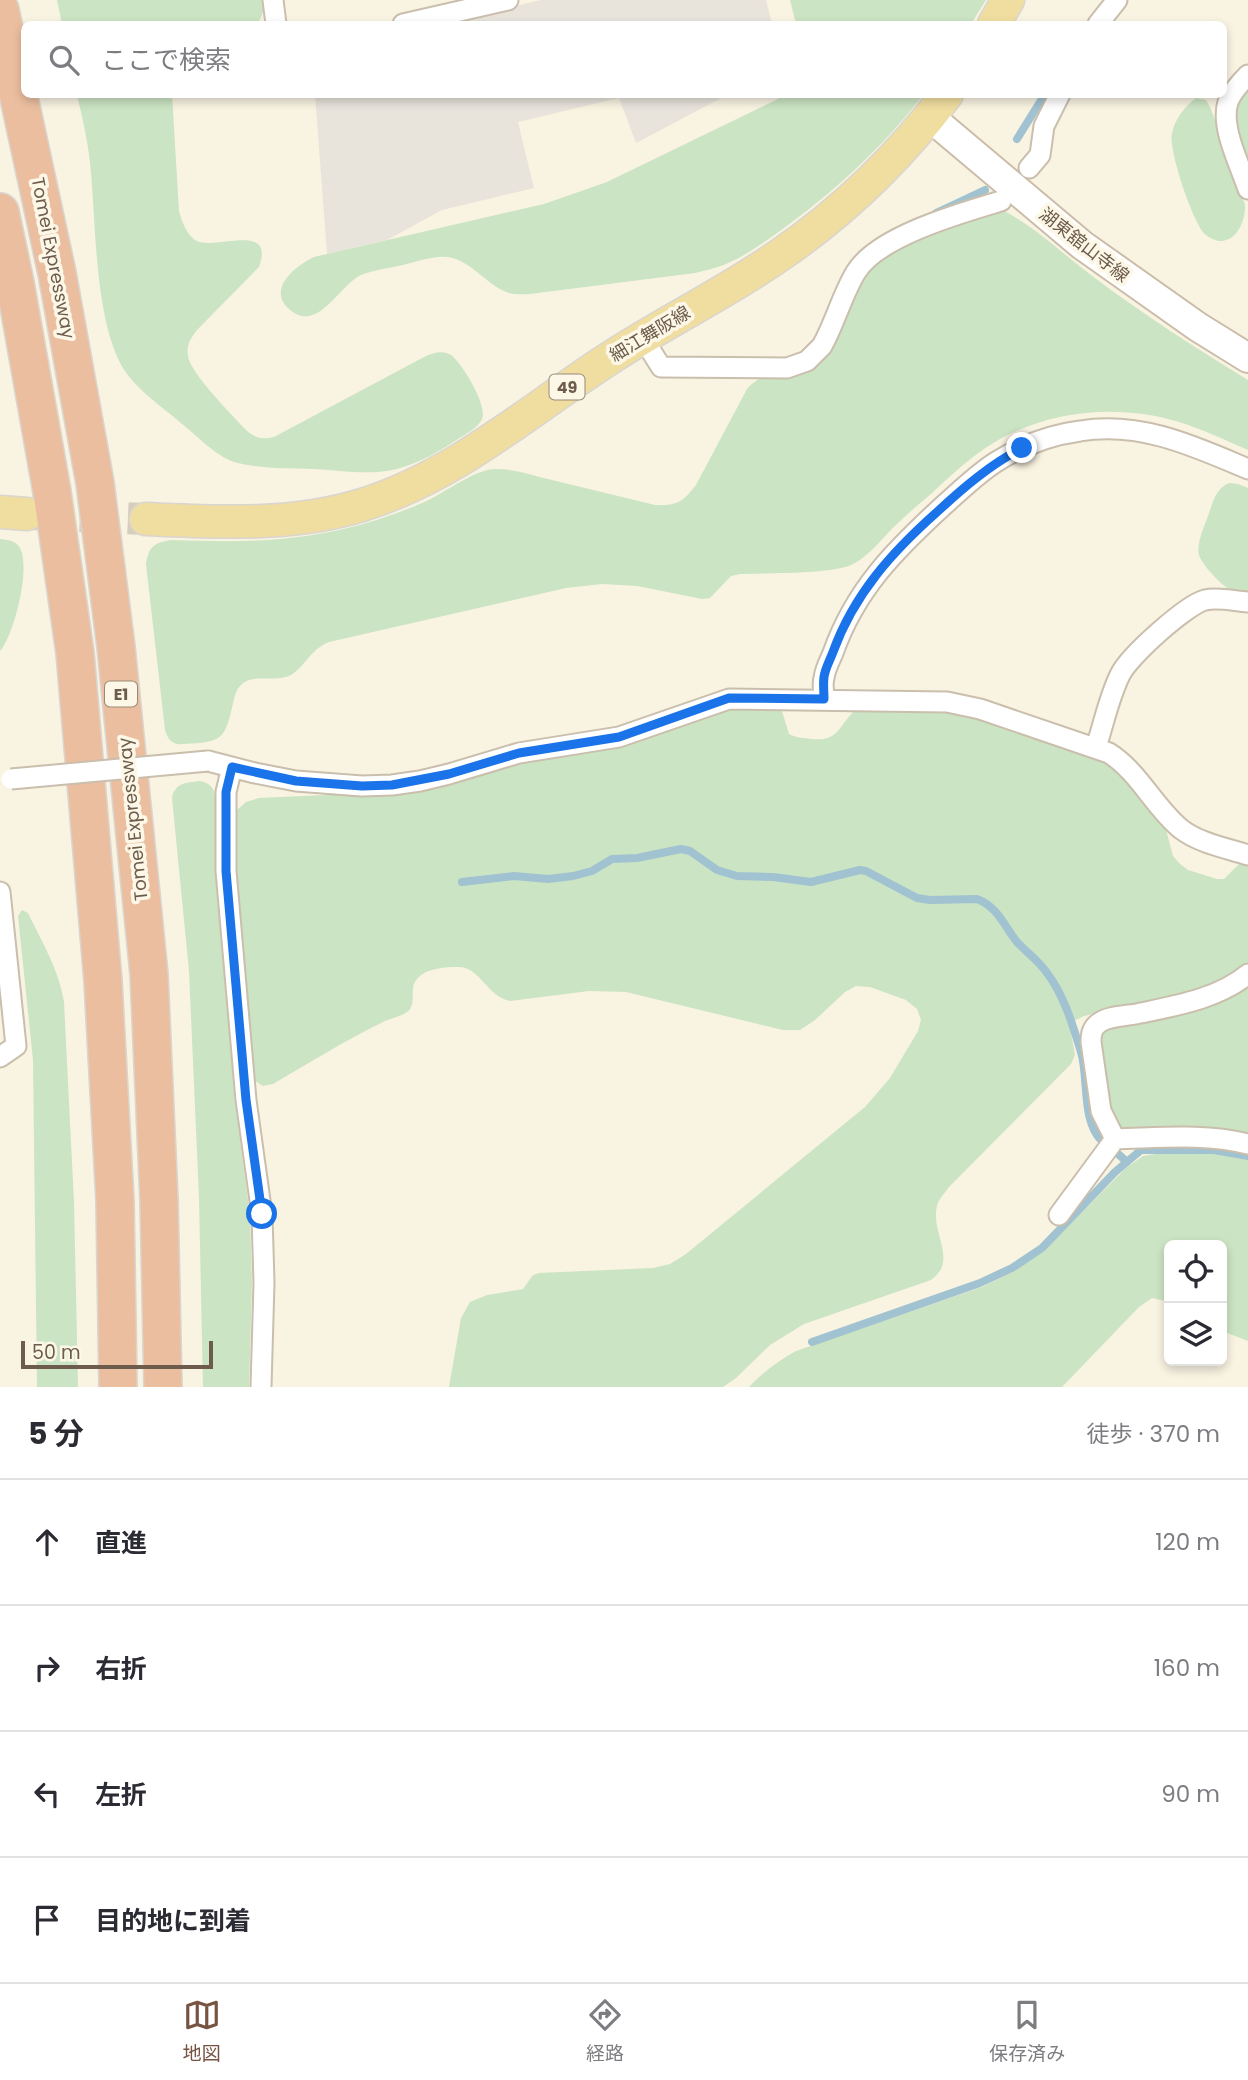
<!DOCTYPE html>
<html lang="ja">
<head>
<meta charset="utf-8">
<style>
	:root { --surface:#fff; --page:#f2f2f3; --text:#2b2b33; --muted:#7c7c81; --line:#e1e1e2; --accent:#775342 }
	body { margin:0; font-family:Poppins,"Noto Sans JP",sans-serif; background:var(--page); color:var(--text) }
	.controls { position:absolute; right:21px; bottom:21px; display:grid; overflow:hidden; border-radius:10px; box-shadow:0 4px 10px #0003 }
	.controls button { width:63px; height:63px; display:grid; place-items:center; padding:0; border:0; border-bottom:2px solid var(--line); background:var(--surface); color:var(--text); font:35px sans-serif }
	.scale { position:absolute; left:21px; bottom:18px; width:192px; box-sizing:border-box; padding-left:7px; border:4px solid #6d5c4c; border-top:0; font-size:19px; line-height:24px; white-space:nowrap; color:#6d5c4c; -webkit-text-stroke:5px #fcf7e7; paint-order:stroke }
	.stop { position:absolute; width:21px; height:21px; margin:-16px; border:5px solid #1a73e8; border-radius:50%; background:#fff }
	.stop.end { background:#1a73e8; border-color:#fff; box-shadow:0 2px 7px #0008 }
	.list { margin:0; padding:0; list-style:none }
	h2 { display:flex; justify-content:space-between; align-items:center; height:91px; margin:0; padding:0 28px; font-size:30px }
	h2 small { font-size:23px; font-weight:400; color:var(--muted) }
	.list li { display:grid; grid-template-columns:46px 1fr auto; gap:21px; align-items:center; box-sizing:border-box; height:126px; padding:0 28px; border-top:2px solid var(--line) }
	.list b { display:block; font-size:26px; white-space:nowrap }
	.list em { font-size:23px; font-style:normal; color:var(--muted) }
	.icon { flex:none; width:38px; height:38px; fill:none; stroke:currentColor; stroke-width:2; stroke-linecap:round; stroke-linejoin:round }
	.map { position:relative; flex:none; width:1248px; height:1387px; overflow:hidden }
	.search { position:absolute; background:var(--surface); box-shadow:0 4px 10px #0003; left:21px; right:21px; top:21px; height:77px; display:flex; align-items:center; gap:18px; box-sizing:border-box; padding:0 24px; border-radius:10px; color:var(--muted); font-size:26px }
	.sheet { height:595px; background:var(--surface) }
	nav { display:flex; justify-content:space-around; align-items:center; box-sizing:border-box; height:98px; border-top:2px solid var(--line); background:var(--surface); font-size:19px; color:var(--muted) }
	nav a { display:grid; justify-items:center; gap:4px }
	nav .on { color:var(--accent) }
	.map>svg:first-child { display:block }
	.industrial { fill:#e8e4dc }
	.green { fill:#cbe4c3 }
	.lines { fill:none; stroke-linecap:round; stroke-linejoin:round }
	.stream { stroke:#a1c2d0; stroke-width:8 }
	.primary-tunnel { stroke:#d6cdbc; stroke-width:32; stroke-dasharray:32 16; stroke-linecap:butt }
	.minor-casing { stroke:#cabead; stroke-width:23 }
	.secondary-casing { stroke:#cbbca9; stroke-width:32 }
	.primary-casing { stroke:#d9d5d0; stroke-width:35 }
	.motorway-casing { stroke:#d9d5d0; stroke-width:40 }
	.minor { stroke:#fff; stroke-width:19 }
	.secondary { stroke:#fff; stroke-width:28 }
	.primary { stroke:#f0dea1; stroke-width:32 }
	.motorway { stroke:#ecbea0; stroke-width:37 }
	.minor-bridge-casing { stroke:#cabead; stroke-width:23; stroke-linecap:butt }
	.minor-bridge { stroke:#fff; stroke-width:19 }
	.route { stroke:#1a73e8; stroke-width:9 }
	.labels { text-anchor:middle; stroke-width:7; stroke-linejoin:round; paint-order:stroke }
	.shield { fill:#fcf7e7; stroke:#988a7a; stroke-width:2 }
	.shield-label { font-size:16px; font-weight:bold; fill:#6d5c4c }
	.street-label { font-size:18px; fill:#6d5c4c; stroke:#fcf7e7 }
</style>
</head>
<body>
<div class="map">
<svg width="1248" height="1387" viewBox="0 0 1248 1387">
	<rect width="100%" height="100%" fill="#f9f3e2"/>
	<path class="industrial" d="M541,0H766L772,24H437Z
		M315,95H727L636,143L619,98L518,122L534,188L442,210L387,240L327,254Z"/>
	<path class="green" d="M57,0H263C264,10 263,16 257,24H62Z
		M790,0H986L971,24H796Z
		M1248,88V167L1235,130L1236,104Z
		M77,95H172L179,211C182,222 186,233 195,240C213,252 276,220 259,267L197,330C191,338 186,345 188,356C190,373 233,416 247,431C256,438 262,440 274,437L426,356C434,353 442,350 451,355C462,363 488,406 482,419C478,428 466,434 458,439C439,452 419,463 397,469C370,476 339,470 312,469C288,468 262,469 238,463C217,458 199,437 182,424C164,408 142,394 127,374C95,330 96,227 91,173C89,146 83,120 77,95Z
		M786,95H923C883,147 834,192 780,231C762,244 742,258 721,266C712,269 703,271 695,273L530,294C523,294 515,295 509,293C483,284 468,254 439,257C427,258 414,262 403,265C389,268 374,270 361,275C339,285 317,336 288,308C267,288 297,265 314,257L544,204L607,182Z
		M1196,98L1206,100L1211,109L1245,205C1246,227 1229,253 1206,235C1193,224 1168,149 1172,133C1175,119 1185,106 1196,98Z
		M1004,211C1037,228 1065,256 1095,278C1144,315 1196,348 1248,380V450C1225,440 1202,429 1179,422C1115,402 1039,411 984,449C965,462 948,478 931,494C919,504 906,515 895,526C881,539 869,557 851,565C832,574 764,573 740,574L731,576L710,598L702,599L637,586L602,584L566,588L329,642C309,650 305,668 289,676C274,682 254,674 242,684C236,689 235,696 233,703C225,740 222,742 184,744C172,745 168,740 165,730L146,564C149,546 154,543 171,540C254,543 317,542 397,513C410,508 424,503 436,496C453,487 474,471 494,469C513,468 534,476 552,480C586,488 621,497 655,505C677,506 683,502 696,485L747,389C760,374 770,376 788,376L862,276L880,257L943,227L988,213Z
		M1229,483L1238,484L1248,488V594C1243,593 1237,593 1232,591C1223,587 1202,565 1199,555C1196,543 1205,525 1209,513C1214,499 1216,489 1229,483Z
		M0,539C8,540 15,540 20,548C31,568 14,635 0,651Z
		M730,706L781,708L789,734C796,738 804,738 812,739C839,742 839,725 856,709L963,712L1113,764L1165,826L1173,856L1180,864L1188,870L1217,879H1224L1240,863L1248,864V963L1233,976L1220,984L1142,1005L1084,1016L1076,1020L1070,1026L1075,1055L1071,1064L949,1187C945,1193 938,1200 937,1206C930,1233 959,1260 931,1280L804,1324L770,1345L736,1378L723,1387H449L461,1318L470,1302L487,1295L523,1289L533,1275L539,1273L653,1268L670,1264L686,1254L865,1107L890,1078L918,1031L921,1020L917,1009L906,1000L870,987L856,986L845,992L815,1020L800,1030H783L626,992L589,991L510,1001C486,996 481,967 458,967C442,967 416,969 413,988C412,995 414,1003 410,1009C404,1017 389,1018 381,1023C344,1041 309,1063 273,1084L263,1086L255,1081L251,1071L234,871V822L237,810L246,802L259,798L392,792Z
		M200,781C209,783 213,786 215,795V872L235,1102L250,1215L252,1283L249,1387H203L199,1198L189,971L172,798C175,782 187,783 200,781Z
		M22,910L28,913C42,942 59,970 64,1002L74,1202L78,1387H37L33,1060L18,916Z
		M1248,984V1134L1215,1129H1127C1119,1128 1116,1125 1112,1118L1099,1034L1104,1029Z
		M1162,1153L1212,1154L1248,1160V1341L1222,1331V1245H1169V1302L1152,1298L1139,1307L1062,1387H749C763,1372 778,1361 796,1351L982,1287L1014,1271L1044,1250L1126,1168L1143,1156Z"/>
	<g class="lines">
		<path class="stream" d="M1017,139L1045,94
			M936,213L985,190
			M462,882L514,876L548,879L573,876L592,871L612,859L637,858L681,849L690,851L717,870L737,876L773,877L811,882L860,870L866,871L917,898L930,900L977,899C998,907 1004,926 1017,942C1027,953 1039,961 1047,973C1064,995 1073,1026 1081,1052C1089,1078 1081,1121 1102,1141
			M1117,1153L1127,1162
			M812,1342L980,1283L1012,1268L1042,1248L1115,1172L1141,1150H1213L1248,1156"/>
		<path class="primary-tunnel" d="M32,514L146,519"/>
		<g class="minor-casing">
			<path id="minor" d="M273,0L276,24
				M403,24L508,0
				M1098,24L1117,0
				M1248,75C1240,83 1232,92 1228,102C1220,127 1240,165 1248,189
				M1029,168L1040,155L1044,126L1060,94
				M643,338L661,367L787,368L807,361L822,346C835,323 842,295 856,272C878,236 961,213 1001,201
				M824,699C824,692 822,684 824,678C825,669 830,660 833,653C855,590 895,550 943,506C960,491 977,474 996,462C1021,446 1050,435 1080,431C1140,421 1194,446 1248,469
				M1096,747C1104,723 1109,697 1120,675C1128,657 1186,605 1205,600C1218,597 1234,601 1248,602
				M208,761L255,773L296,781L362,786L392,785L420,781L449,774L519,753L619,737L729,699L947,702L980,709L1109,753C1139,772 1154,807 1181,829C1199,843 1226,848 1248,855
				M232,767L226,792V871L246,1100L262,1215L264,1283L261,1387
				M0,892L16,1046L0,1057
				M1115,1139L1101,1111L1091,1042C1091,1034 1092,1028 1099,1023C1108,1016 1125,1016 1136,1014C1174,1006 1218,999 1248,974
				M1115,1139C1159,1138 1205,1133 1248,1144
				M1059,1215L1115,1139"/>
		</g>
		<g class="secondary-casing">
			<path id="secondary" d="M930,117L1082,245L1198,327L1248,358"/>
		</g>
		<g class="primary-casing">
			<path id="primary" d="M994,24L1008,0
				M0,512L27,514
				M146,519C219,522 291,527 362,505C455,476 527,412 607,360C663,323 724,294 780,255C844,211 900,157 947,94"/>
		</g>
		<g class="motorway-casing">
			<path id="motorway" d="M0,10L57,273L95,483L116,647L149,974L159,1200L163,1387
				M0,212L15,283L52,492L75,653L103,981L115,1201L118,1387"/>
		</g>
		<use href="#minor" class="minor"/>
		<use href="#secondary" class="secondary"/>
		<use href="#primary" class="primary"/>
		<use href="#motorway" class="motorway"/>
		<g class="minor-bridge-casing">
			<path id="minor-bridge" d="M11,779L208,761"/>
		</g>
		<use href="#minor-bridge" class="minor-bridge"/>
	</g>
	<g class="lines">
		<path class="route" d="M262,1214L246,1100L226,871V792L232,767L296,781L362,786L392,785L449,774L519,753L619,737L729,698L824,699C824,692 823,684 824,677C825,669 830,660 833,652C854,594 892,552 937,512C964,487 990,465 1022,448"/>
	</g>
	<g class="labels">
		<g class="shield">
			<rect x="549.5" y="374.5" width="35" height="25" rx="5"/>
			<rect x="105" y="681.5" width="32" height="25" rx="5"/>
		</g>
		<g class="shield-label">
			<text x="567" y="393">49</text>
			<text x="121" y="700">E1</text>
		</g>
		<g class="street-label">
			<text transform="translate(1084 245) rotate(38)" y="6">湖東舘山寺線</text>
			<text transform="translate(53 258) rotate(79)" y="6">Tomei Expressway</text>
			<text transform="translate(650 334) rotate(-31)" y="6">細江舞阪線</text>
			<text transform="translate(133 819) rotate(-96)" y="6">Tomei Expressway</text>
		</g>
	</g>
</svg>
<div class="controls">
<button><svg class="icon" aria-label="locate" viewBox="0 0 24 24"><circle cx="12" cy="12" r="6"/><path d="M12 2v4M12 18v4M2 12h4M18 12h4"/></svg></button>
<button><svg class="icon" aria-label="layers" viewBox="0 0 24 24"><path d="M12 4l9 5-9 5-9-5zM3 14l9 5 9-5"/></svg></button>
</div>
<div class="scale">50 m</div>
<div class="stop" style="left:262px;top:1214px"></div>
<div class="stop end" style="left:1022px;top:448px"></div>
<div class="search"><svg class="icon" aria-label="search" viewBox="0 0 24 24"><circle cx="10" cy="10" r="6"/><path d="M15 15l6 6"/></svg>ここで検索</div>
</div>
<section class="sheet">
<h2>5 分<small>徒歩 · 370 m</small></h2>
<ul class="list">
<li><svg class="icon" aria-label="ahead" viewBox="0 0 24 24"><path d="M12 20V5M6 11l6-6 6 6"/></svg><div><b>直進</b></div><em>120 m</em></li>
<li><svg class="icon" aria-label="right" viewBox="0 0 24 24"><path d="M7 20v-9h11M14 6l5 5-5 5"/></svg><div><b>右折</b></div><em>160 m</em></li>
<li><svg class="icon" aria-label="left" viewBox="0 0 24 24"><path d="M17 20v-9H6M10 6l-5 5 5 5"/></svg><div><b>左折</b></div><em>90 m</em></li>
<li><svg class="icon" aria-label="arrive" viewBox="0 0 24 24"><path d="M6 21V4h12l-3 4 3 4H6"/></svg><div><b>目的地に到着</b></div></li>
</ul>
</section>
<nav>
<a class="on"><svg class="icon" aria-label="map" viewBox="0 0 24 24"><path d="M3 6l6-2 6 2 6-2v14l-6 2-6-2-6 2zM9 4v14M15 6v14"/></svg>地図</a>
<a><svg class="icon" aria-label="directions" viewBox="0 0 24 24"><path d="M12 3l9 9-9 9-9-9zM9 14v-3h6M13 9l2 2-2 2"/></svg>経路</a>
<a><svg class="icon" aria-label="saved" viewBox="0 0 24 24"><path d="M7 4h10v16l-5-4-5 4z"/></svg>保存済み</a>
</nav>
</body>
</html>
